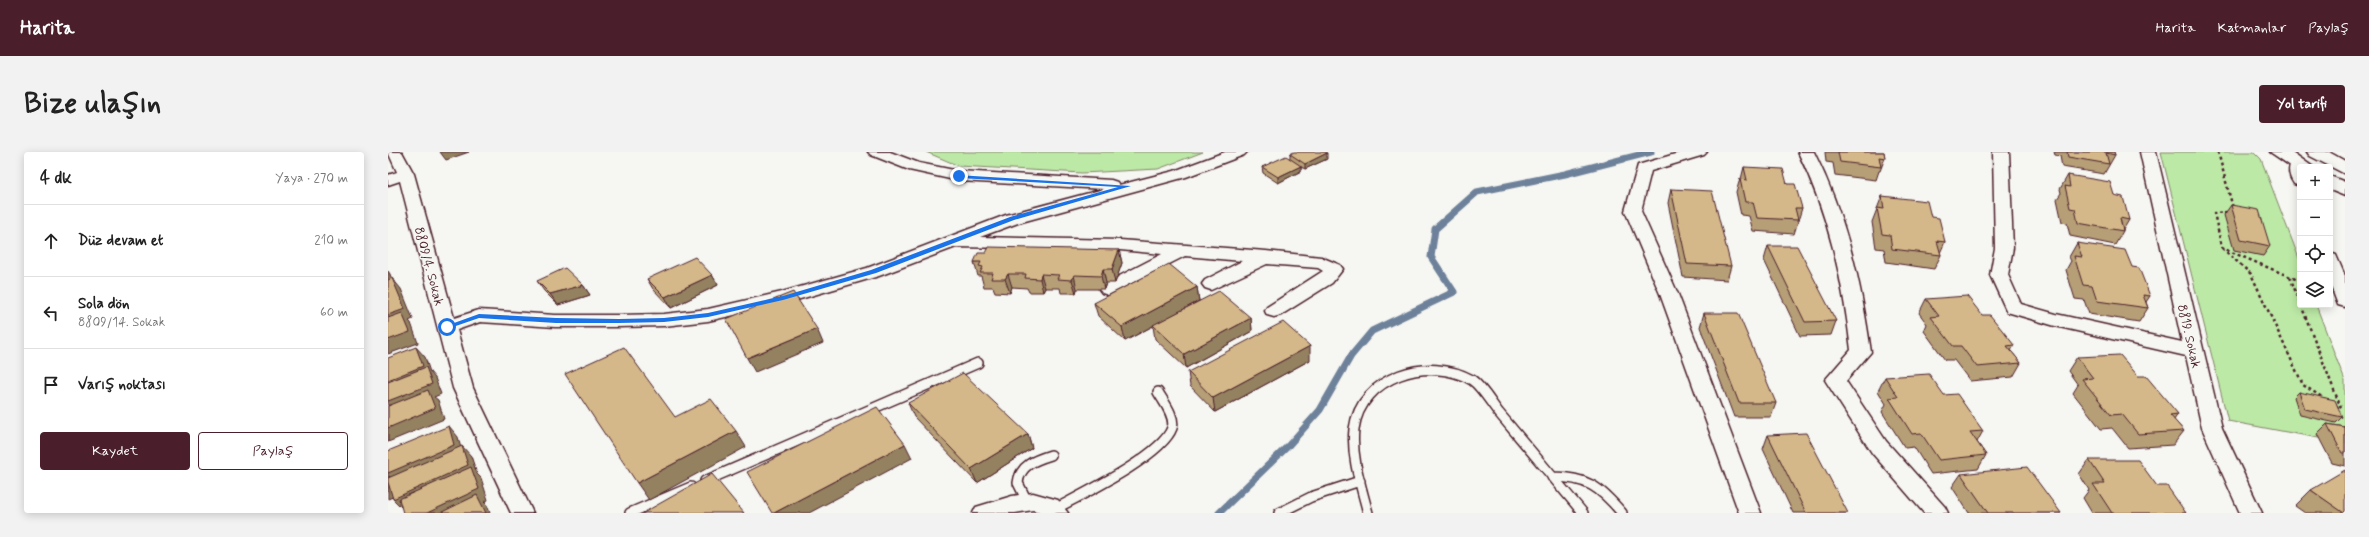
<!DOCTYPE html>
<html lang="tr">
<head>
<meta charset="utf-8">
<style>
	:root { --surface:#fff; --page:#f2f2f2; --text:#222; --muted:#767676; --line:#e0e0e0; --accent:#4a1f2b }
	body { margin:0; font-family:Mynerve,sans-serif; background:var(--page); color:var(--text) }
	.controls { position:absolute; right:12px; top:12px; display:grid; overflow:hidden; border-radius:4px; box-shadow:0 2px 10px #0003 }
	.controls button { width:36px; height:36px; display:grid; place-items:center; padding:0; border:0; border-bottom:1px solid var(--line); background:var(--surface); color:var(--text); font:20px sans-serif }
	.stop { position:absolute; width:12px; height:12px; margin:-9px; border:3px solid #1a73e8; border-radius:50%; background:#fff }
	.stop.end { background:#1a73e8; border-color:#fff; box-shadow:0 1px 4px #0008 }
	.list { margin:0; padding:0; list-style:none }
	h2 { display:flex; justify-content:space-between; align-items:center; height:52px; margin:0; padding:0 16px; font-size:17px }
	h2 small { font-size:13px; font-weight:400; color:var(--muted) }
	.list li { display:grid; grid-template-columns:26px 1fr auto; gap:12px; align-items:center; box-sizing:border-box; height:72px; padding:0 16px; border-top:1px solid var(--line) }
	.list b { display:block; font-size:15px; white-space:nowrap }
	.list p { margin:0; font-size:13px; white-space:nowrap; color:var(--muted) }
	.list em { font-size:13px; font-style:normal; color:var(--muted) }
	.actions { display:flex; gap:8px; padding:12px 16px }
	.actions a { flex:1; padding:9px 0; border:1px solid var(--accent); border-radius:4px; text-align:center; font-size:14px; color:var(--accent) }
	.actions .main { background:var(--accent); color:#fff }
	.icon { flex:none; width:22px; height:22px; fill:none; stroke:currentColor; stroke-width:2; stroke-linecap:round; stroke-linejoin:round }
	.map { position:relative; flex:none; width:1957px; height:361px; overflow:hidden; border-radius:4px }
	header { display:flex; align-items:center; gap:24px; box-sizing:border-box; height:56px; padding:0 20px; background:var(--accent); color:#fff }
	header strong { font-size:19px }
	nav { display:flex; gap:22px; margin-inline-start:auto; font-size:14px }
	.intro { display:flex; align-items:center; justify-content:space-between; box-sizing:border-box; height:96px; padding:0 24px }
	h1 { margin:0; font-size:28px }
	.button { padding:10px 18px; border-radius:4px; background:var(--accent); color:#fff; font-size:14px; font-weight:700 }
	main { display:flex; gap:24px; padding:0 24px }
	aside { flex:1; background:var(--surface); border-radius:4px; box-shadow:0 2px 10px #0003 }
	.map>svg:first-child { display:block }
	.green { fill:#bce9a6; stroke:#838468 }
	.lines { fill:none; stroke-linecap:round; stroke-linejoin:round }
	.stream { stroke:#6d819a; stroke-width:7 }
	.lane-casing { stroke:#4a1f2b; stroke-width:12 }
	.street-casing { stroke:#4a1f2b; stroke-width:3 }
	.secondary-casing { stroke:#4a1f2b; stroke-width:3 }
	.path { stroke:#4a1f2b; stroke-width:2.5; stroke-dasharray:3 3; stroke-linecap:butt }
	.lane { stroke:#f6f6f2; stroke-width:9 }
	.street { fill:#f6f6f2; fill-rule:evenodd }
	.secondary { fill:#f6f6f2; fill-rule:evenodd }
	.wall { fill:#b69e76; stroke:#4a1f2b }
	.shaded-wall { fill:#948160; stroke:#4a1f2b }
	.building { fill:#d4b889; stroke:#4a1f2b }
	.route { fill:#1a73e8 }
	.labels { text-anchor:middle; stroke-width:3; stroke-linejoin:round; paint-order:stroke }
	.street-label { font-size:13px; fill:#4a1f2b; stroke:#f6f6f2 }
</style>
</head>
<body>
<header>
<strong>Harita</strong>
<nav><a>Harita</a><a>Katmanlar</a><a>Paylaş</a></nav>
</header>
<div class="intro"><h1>Bize ulaşın</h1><a class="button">Yol tarifi</a></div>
<main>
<aside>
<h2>4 dk<small>Yaya · 270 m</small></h2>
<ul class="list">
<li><svg class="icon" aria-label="ahead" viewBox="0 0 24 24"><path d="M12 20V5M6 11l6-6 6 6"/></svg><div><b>Düz devam et</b></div><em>210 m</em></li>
<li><svg class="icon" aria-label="left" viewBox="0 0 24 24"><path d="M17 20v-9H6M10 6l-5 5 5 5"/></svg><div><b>Sola dön</b><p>8809/14. Sokak</p></div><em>60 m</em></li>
<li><svg class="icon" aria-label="arrive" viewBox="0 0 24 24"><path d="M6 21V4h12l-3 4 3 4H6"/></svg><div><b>Varış noktası</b></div></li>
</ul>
<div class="actions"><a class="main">Kaydet</a><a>Paylaş</a></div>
</aside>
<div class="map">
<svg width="1957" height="361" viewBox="0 0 1957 361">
	<rect width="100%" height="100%" fill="#f6f6f2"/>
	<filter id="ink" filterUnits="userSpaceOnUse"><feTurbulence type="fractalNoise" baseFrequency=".025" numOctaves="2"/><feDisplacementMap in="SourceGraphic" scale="8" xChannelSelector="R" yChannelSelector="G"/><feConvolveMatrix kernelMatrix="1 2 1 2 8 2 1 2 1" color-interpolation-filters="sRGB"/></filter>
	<g filter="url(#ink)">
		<path class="green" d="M538,0H815L770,17L694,21L571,14Z
			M1773,0H1866L1873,7L1912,109V153H1928L1957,229V291L1840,269Z"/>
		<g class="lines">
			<path class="stream" d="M831,361L900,294L932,258L963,204L984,179L1066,140L1043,105L1047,77L1089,40L1177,22L1263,0"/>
			<g class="lane-casing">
				<path id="lane" d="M1164,325C1199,325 1212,335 1234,361
					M317,329L590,211
					M639,349L630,331C632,313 647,308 663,303
					M667,357C693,343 774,304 784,276C788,265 775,249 770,240
					M242,361L303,335
					M891,361L923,345L972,329
					M980,361C973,334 963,305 966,277C973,224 1041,203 1084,228C1094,235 1103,251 1111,261C1139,294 1167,328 1195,361"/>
			</g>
			<g class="street-casing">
				<path id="street" d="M0,0H14L26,22L66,166L91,158L167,163H231L276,162L320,157L394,140L479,116L618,63L716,37L571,29L521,18L483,3L480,0H502L531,11L571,19L723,28L729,30L731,33L786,19L837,0H859L856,3L798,25L630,71L592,85L732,88L878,99L933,105L952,113L955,117L944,131L893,163L886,165L879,163L877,159L879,155L935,119L930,116L879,112L823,138L817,136L814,132L817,128L854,109L797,104L720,143L714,141L711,137L714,133L774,102L732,98L568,95L491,124L395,152L320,169L276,174L231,175H167L92,170L69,178L85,236L145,361H123L65,236L12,29L0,33V23L9,20Z
					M1294,0H1319L1316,3L1263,19L1253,59L1290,142L1373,361H1351L1272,142L1237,59L1250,13Z
					M1410,0H1426C1458,64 1473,130 1483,200L1458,229L1498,289L1557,355L1560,361H1536L1484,301L1437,228L1463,198C1455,129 1441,63 1410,0Z
					M1605,0H1621L1625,96L1620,123L1633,152L1668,162L1794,190L1752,0H1768L1834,276L1874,361H1852L1814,276L1798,204L1667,174L1619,160L1602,123L1607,96Z
					M1910,7L1916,9L1918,15H1912V34L1906,32C1901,25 1899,16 1904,9Z
					M1942,101L1948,103L1957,124V155L1950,153L1942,132Z
					M645,341L670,348L680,361H655L645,358L627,361H585L588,355L624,344Z"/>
			</g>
			<g class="secondary-casing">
				<path id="secondary" d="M1882,0H1904L1925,15H1912V20L1910,19Z
					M1919,0H1941L1957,9V22L1922,4Z
					M1942,24L1957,30V44L1942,38Z"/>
			</g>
			<path class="path" d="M1830,0L1845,56
				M1839,60L1826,61L1834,96L1912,129
				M1834,96L1863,122L1915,233L1937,247
				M1902,125L1912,151
				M1913,153L1953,256
				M1947,253L1953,256"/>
			<use href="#lane" class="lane"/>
			<use href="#street" class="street"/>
			<use href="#secondary" class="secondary"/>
		</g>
		<path class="wall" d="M1437,0H1496L1497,6L1492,19H1491L1488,28L1447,23L1445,11L1438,10Z
			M1666,0H1726L1727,3L1716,22L1674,15L1672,4L1667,3Z
			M902,2L939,7L917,17L913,15V19L890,31L875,21L874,15L902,6Z
			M1356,15L1399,32L1414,56L1406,82L1365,79L1361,64L1353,63L1348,40L1352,27H1353Z
			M1680,23L1726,43L1741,68L1735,78V79L1727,93L1682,84L1679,71L1674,70L1669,47L1673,41L1672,37Z
			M1283,37L1343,114L1339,128L1295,125L1280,51Z
			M1494,44L1543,65L1557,90L1552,101L1553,103L1546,117L1498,110L1496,97L1488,96L1484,70Z
			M1843,53L1882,94L1875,104L1846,98L1836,63Z
			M1689,91L1744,115L1762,144L1758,150L1760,156L1751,170L1701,162L1696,148L1687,147L1678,118L1683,109L1681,105Z
			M1380,94L1448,169L1443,183L1412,184L1376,108Z
			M731,98L734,111L727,131H718L716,137H689L688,141H673L672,136H657L655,140H641L639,136L624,135L622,141L607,140L605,135H596L593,124H590L586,110Z
			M324,123L330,133L283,156L265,137L259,127Z
			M149,129L195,133L202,143L170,153L156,139Z
			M809,135L811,149L863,166L864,179L798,216L767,187L765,174L737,189L710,164L706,151Z
			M1538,147L1594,163L1626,193L1623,199L1633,211L1625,225L1582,229L1566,208H1557L1536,179L1539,172L1531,161Z
			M1316,161L1388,251L1383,265H1346L1312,175Z
			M1689,205L1750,224L1790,262L1786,268L1796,279L1785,293L1740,296L1724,276L1713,277L1685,241L1690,233L1680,219Z
			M922,208L827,260L802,234L800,220Z
			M1497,225L1556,243L1595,279L1589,290L1598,303L1590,317L1543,322L1526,295L1517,296L1494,260L1498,252L1490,239Z
			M1911,240L1954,265L1948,271L1912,263L1906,245Z
			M520,251L640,282L644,296L589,331L526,265Z
			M1939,272L1957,275V314L1944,311L1929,282Z
			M1380,283L1460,361H1405L1375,297Z
			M1701,308L1769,334L1798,361H1704L1695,346L1701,338L1691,322Z
			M1573,322L1673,361H1581L1564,335Z
			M1923,338L1957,361H1917L1907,354Z"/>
		<path class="shaded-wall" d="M52,0H81L58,8Z
			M939,1V7L917,17V12Z
			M913,14V19L890,31V25Z
			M731,98L734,111L727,131L724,117Z
			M715,117L718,131L716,137L713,124Z
			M0,119L2,122L7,136L0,139Z
			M620,122L624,135L622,141L617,127Z
			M653,122L657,136L655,140L652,127Z
			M324,123L330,133L283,156L277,145Z
			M686,123L689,137L688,141L684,128Z
			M4,126L13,137L25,167L21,169L23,171L30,191L0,202V163Z
			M195,133L202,143L170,153L162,142Z
			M809,135L811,149L737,189L734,175Z
			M863,166L864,179L798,216L796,202Z
			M429,177L435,191L367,220L359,206Z
			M922,194V208L827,260L825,246Z
			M28,195L37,205L42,220L47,226L53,242L46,245L50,248L56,267L0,290V228Z
			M61,274L70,285L75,304L9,332L1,324L7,344L0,347V320Z
			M348,279L358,295L261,348L249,331Z
			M640,282L644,296L589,331L583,317Z
			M517,292L524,306L421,361H386Z
			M74,294L83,304L89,322L93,326L100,348L96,350L99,353L102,361H39L15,357L5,347Z"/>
		<path class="building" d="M906,0H937L939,1L917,12L902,2Z
			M1450,0H1496L1497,6L1491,5L1493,15L1452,10Z
			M1679,0H1726L1727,3L1718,1L1721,12L1680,5Z
			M898,4L913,14L890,25L874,15Z
			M1356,15L1395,17L1399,32H1407L1414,56H1407L1410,68L1369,66L1365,50H1357L1352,27L1359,28Z
			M1680,23L1722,30L1726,43L1735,45L1741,68L1732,66L1735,79L1690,71L1687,57L1682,56L1677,34L1682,35Z
			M1283,37L1324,39L1343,114L1299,112Z
			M1494,44L1539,49L1543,65L1551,66L1557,90L1549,89L1553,103L1504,97L1502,83L1494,82L1489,56L1496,57Z
			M1843,53L1871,58L1882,94L1853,88Z
			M1689,91L1737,98L1744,115L1751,116L1762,144L1755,143L1760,156L1709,149L1704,134L1695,133L1686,104L1694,105Z
			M1380,94H1409L1448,169L1417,170Z
			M601,95L731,98L724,117H715L713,124L686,123L684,128L669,127L671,123L653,122L652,127L637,126L638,122H620L617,127H603L605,121H592L595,115L591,114L593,110H586L590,101H598Z
			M307,105L324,123L277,145L259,127Z
			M781,112L809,135L734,175L706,151Z
			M177,116L195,133L162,142L149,129Z
			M4,126L17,157L0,163V128Z
			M831,139L863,166L796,202L765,173Z
			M405,140L429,177L359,206L338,167Z
			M1579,144L1594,163H1602L1626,193L1619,194L1633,211L1589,215L1573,194H1565L1543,165L1551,164L1538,147Z
			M14,161L22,180L0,188V166Z
			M1316,161H1350L1388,251H1351Z
			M895,170L922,194L825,246L800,220Z
			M28,195L35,214L0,228V206Z
			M236,195L287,265L323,247L348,279L249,331L177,222Z
			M1732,203L1750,224H1758L1790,262L1782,263L1796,279L1750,282L1734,262L1723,263L1694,227L1705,226L1689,205Z
			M38,215L44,232L0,249V230Z
			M575,221L640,282L583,317L520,251Z
			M1541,222L1556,243L1569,242L1595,279L1582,280L1598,303L1551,308L1533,281L1524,282L1501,246L1510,245L1497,225Z
			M40,238L47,256L0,276V254Z
			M1911,240L1947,248L1954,265L1917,257Z
			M489,255L517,292L386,361H384L359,320Z
			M1939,272L1957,275V301H1954Z
			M61,274L66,293L0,321V299Z
			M1418,281L1460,361H1418L1380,283Z
			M74,294L80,313L5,347L0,330V326Z
			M1701,308H1750L1769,334H1779L1798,361H1724L1705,332H1717Z
			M83,315L91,337L39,361H15L11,347Z
			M1639,315L1673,361H1600L1573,322Z
			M1957,318V361H1956L1923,338Z
			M324,322L356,361H255Z
			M89,343L98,361H52Z"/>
	</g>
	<path class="route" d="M569,23L743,34L626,68L488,121L395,148L320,165L276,170L231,171H168L91,166L59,177L55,175L91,162L168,166L231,167L276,166L320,161L395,144L483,118L622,65L730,35L571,26Z"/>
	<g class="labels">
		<g class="street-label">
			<text transform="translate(42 114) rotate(75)" y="5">8809/4. Sokak</text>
			<text transform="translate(1802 184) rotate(77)" y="5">8819. Sokak</text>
		</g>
	</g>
</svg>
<div class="controls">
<button>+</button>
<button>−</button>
<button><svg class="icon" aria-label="locate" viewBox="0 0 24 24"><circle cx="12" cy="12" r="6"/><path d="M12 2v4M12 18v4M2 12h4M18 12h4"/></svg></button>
<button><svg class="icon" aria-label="layers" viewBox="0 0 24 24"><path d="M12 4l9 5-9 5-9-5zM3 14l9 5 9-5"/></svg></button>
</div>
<div class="stop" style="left:59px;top:175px"></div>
<div class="stop end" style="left:571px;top:24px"></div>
</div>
</main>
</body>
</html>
